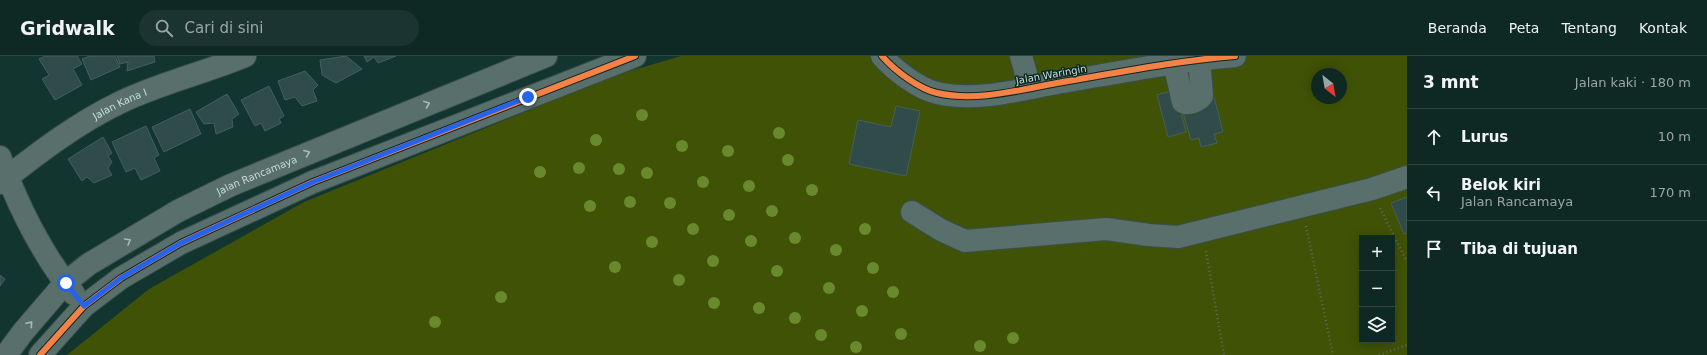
<!DOCTYPE html>
<html lang="id">
<head>
<meta charset="utf-8">
<style>
	:root { --surface:#0e2824; --page:#1c3431; --text:#f1f3f6; --muted:#9ba6a6; --line:#2e4441 }
	body { margin:0; font-family:"DejaVu Sans",sans-serif; background:var(--page); color:var(--text) }
	.controls { position:absolute; right:12px; bottom:12px; display:grid; overflow:hidden; border-radius:0px; box-shadow:0 2px 10px #0003 }
	.controls button { width:36px; height:36px; display:grid; place-items:center; padding:0; border:0; border-bottom:1px solid var(--line); background:var(--surface); color:var(--text); font:20px sans-serif }
	.compass { position:absolute; left:1311px; top:12px; width:36px; height:36px; border-radius:50%; background:var(--surface); box-shadow:0 2px 10px #0003; rotate:149deg }
	.stop { position:absolute; width:12px; height:12px; margin:-9px; border:3px solid #2563eb; border-radius:50%; background:#fff }
	.stop.end { background:#2563eb; border-color:#fff; box-shadow:0 1px 4px #0008 }
	.list { margin:0; padding:0; list-style:none }
	h2 { display:flex; justify-content:space-between; align-items:center; height:52px; margin:0; padding:0 16px; font-size:17px }
	h2 small { font-size:13px; font-weight:400; color:var(--muted) }
	.list li { display:grid; grid-template-columns:26px 1fr auto; gap:12px; align-items:center; box-sizing:border-box; height:56px; padding:0 16px; border-top:1px solid var(--line) }
	.list b { display:block; font-size:15px; white-space:nowrap }
	.list p { margin:0; font-size:13px; white-space:nowrap; color:var(--muted) }
	.list em { font-size:13px; font-style:normal; color:var(--muted) }
	.icon { flex:none; width:22px; height:22px; fill:none; stroke:currentColor; stroke-width:2; stroke-linecap:round; stroke-linejoin:round }
	.map { position:relative; flex:none; width:1407px; height:299px; overflow:hidden }
	header { display:flex; align-items:center; gap:24px; box-sizing:border-box; height:56px; padding:0 20px; background:var(--surface); border-bottom:1px solid var(--line) }
	header strong { font-size:19px }
	nav { display:flex; gap:22px; margin-inline-start:auto; font-size:14px }
	.search { width:280px; height:36px; background:var(--page); display:flex; align-items:center; gap:10px; box-sizing:border-box; padding:0 14px; border-radius:22px; color:var(--muted); font-size:15px }
	main { display:flex }
	aside { flex:1; background:var(--surface) }
	.map>svg:first-child { display:block }
	.green { fill:#405206; fill-rule:evenodd }
	.building { fill:#304c4a; stroke:#445f5d }
	.lines { fill:none; stroke-linecap:round; stroke-linejoin:round }
	.minor-casing { stroke:#394f4c; stroke-width:24 }
	.path { stroke:#586c69; stroke-width:2.5; stroke-dasharray:1 3; stroke-linecap:butt }
	.minor { stroke:#596f6b; stroke-width:22 }
	.cycleway-casing { stroke:#0e2621; stroke-width:8 }
	.cycleway { stroke:#f48246; stroke-width:6 }
	.tree { fill:#698a2c }
	.oneway { stroke:#a3bdb8 }
	.route { stroke:#2563eb; stroke-width:5 }
	.labels { text-anchor:middle; stroke-width:3; stroke-linejoin:round; paint-order:stroke }
	.street-label { font-size:10px; fill:#c3dfd9; stroke:#0e2621 }
</style>
</head>
<body>
<header>
<strong>Gridwalk</strong>
<div class="search"><svg class="icon" aria-label="search" viewBox="0 0 24 24"><circle cx="10" cy="10" r="6"/><path d="M15 15l6 6"/></svg>Cari di sini</div>
<nav><a>Beranda</a><a>Peta</a><a>Tentang</a><a>Kontak</a></nav>
</header>
<main>
<div class="map">
<svg width="1407" height="299" viewBox="0 0 1407 299">
	<rect width="100%" height="100%" fill="#123530"/>
	<path class="green" d="M681,0H1407V299H67L149,233L304,146L613,20ZM1317,18H1341V42H1317ZM1362,182H1392V284H1362Z"/>
	<path class="building" d="M45,0H77L82,8L73,13L82,29L55,44L42,23L49,19L39,3Z
		M90,0H115L120,11L91,24L82,3Z
		M117,0H154L155,6L127,15L128,6L120,8Z
		M346,0L362,13L336,27L322,19L320,4Z
		M364,0H396L378,7L374,1L367,6Z
		M305,15L318,29L313,34L317,45L302,50L295,41L285,44L278,25Z
		M269,30L284,60L279,63L281,67L265,75L261,67L255,70L241,44Z
		M1175,34L1186,76L1168,81L1157,39Z
		M227,38L239,58L232,63L233,71L216,78L214,67L204,68L196,56Z
		M1214,41L1223,76L1214,78L1217,87L1201,91L1199,82L1191,84L1181,50Z
		M896,50L920,55L906,120L849,108L858,64L891,71Z
		M190,53L201,78L164,96L152,71Z
		M146,70L159,99L154,102L160,115L141,124L135,112L126,116L112,86Z
		M103,81L112,97L108,100L112,106L108,112L112,119L94,127L87,121L82,125L68,103Z
		M1407,141V177L1404,178L1391,147Z
		M0,219L5,223L0,230Z"/>
	<g class="lines">
		<g class="minor-casing">
			<g id="minor">
				<path d="M882,0C894,14 919,33 937,37C976,46 1019,34 1057,27C1116,17 1175,5 1235,0"/>
				<path d="M1021,0L1030,32"/>
				<path d="M1174,7L1183,46C1188,49 1198,45 1202,40L1199,3"/>
				<path d="M0,101C18,150 41,197 74,238"/>
				<path id="s1" d="M0,127C38,97 77,67 121,46C161,27 204,17 245,0"/>
				<path d="M912,156L941,174L965,185L1106,173L1149,179L1178,181L1372,133L1407,121"/>
				<path id="s2" d="M6,299L23,276L65,227L89,208L178,155L231,129L546,0"/>
				<path d="M40,299L84,250L121,222L181,187L313,126L635,0"/>
			</g>
		</g>
		<path class="path" d="M1380,152L1407,206
			M1306,170L1333,299
			M1206,195L1224,299
			M1379,299L1407,289"/>
		<use href="#minor" class="minor"/>
		<g class="cycleway-casing">
			<path id="cycleway" d="M882,0C894,14 919,33 937,37C976,46 1019,34 1057,27C1116,17 1175,5 1235,0
				M40,299L84,250L121,222L181,187L313,126L635,0"/>
		</g>
		<use href="#cycleway" class="cycleway"/>
	</g>
	<g class="tree">
		<circle cx="642" cy="59" r="6"/>
		<circle cx="779" cy="77" r="6"/>
		<circle cx="596" cy="84" r="6"/>
		<circle cx="682" cy="90" r="6"/>
		<circle cx="728" cy="95" r="6"/>
		<circle cx="788" cy="104" r="6"/>
		<circle cx="579" cy="112" r="6"/>
		<circle cx="619" cy="113" r="6"/>
		<circle cx="540" cy="116" r="6"/>
		<circle cx="647" cy="117" r="6"/>
		<circle cx="703" cy="126" r="6"/>
		<circle cx="749" cy="130" r="6"/>
		<circle cx="812" cy="134" r="6"/>
		<circle cx="630" cy="146" r="6"/>
		<circle cx="670" cy="147" r="6"/>
		<circle cx="590" cy="150" r="6"/>
		<circle cx="772" cy="155" r="6"/>
		<circle cx="729" cy="159" r="6"/>
		<circle cx="693" cy="173" r="6"/>
		<circle cx="865" cy="173" r="6"/>
		<circle cx="795" cy="182" r="6"/>
		<circle cx="751" cy="185" r="6"/>
		<circle cx="652" cy="186" r="6"/>
		<circle cx="836" cy="194" r="6"/>
		<circle cx="713" cy="205" r="6"/>
		<circle cx="615" cy="211" r="6"/>
		<circle cx="873" cy="212" r="6"/>
		<circle cx="777" cy="215" r="6"/>
		<circle cx="679" cy="224" r="6"/>
		<circle cx="829" cy="232" r="6"/>
		<circle cx="893" cy="236" r="6"/>
		<circle cx="501" cy="241" r="6"/>
		<circle cx="714" cy="247" r="6"/>
		<circle cx="759" cy="252" r="6"/>
		<circle cx="862" cy="255" r="6"/>
		<circle cx="795" cy="262" r="6"/>
		<circle cx="435" cy="266" r="6"/>
		<circle cx="901" cy="278" r="6"/>
		<circle cx="821" cy="279" r="6"/>
		<circle cx="1013" cy="282" r="6"/>
		<circle cx="980" cy="290" r="6"/>
		<circle cx="856" cy="291" r="6"/>
	</g>
	<defs><path id="oneway-chevron" d="M-2-3.5L2.5 0L-2 3.5" fill="none" stroke-width="1.6" stroke-linecap="round" stroke-linejoin="round"/></defs>
	<g class="oneway">
		<use href="#oneway-chevron" transform="translate(427 48) rotate(-22)"/>
		<use href="#oneway-chevron" transform="translate(307 97) rotate(-22)"/>
		<use href="#oneway-chevron" transform="translate(128 185) rotate(-30)"/>
		<use href="#oneway-chevron" transform="translate(30 268) rotate(-49)"/>
	</g>
	<g class="lines">
		<path class="route" d="M66,227L84,250L121,222L181,187L313,126L528,41"/>
	</g>
	<g class="labels">
		<g class="street-label">
			<text transform="translate(1051 18) rotate(-10)" y="4">Jalan Waringin</text>
			<text dy="4" stroke="none"><textPath href="#s1" startOffset="144">Jalan Kana I</textPath></text>
			<text dy="4" stroke="none"><textPath href="#s2" startOffset="314">Jalan Rancamaya</textPath></text>
		</g>
	</g>
</svg>
<div class="controls">
<button>+</button>
<button>−</button>
<button><svg class="icon" aria-label="layers" viewBox="0 0 24 24"><path d="M12 4l9 5-9 5-9-5zM3 14l9 5 9-5"/></svg></button>
</div>
<svg class="compass" viewBox="-18 -18 36 36"><path d="M0-13l5 13h-10z" fill="#e53935"/><path d="M0 13l5-13h-10z" fill="#9ba6a6"/></svg>
<div class="stop" style="left:66px;top:227px"></div>
<div class="stop end" style="left:528px;top:41px"></div>
</div>
<aside>
<h2>3 mnt<small>Jalan kaki · 180 m</small></h2>
<ul class="list">
<li><svg class="icon" aria-label="ahead" viewBox="0 0 24 24"><path d="M12 20V5M6 11l6-6 6 6"/></svg><div><b>Lurus</b></div><em>10 m</em></li>
<li><svg class="icon" aria-label="left" viewBox="0 0 24 24"><path d="M17 20v-9H6M10 6l-5 5 5 5"/></svg><div><b>Belok kiri</b><p>Jalan Rancamaya</p></div><em>170 m</em></li>
<li><svg class="icon" aria-label="arrive" viewBox="0 0 24 24"><path d="M6 21V4h12l-3 4 3 4H6"/></svg><div><b>Tiba di tujuan</b></div></li>
</ul>
</aside>
</main>
</body>
</html>
